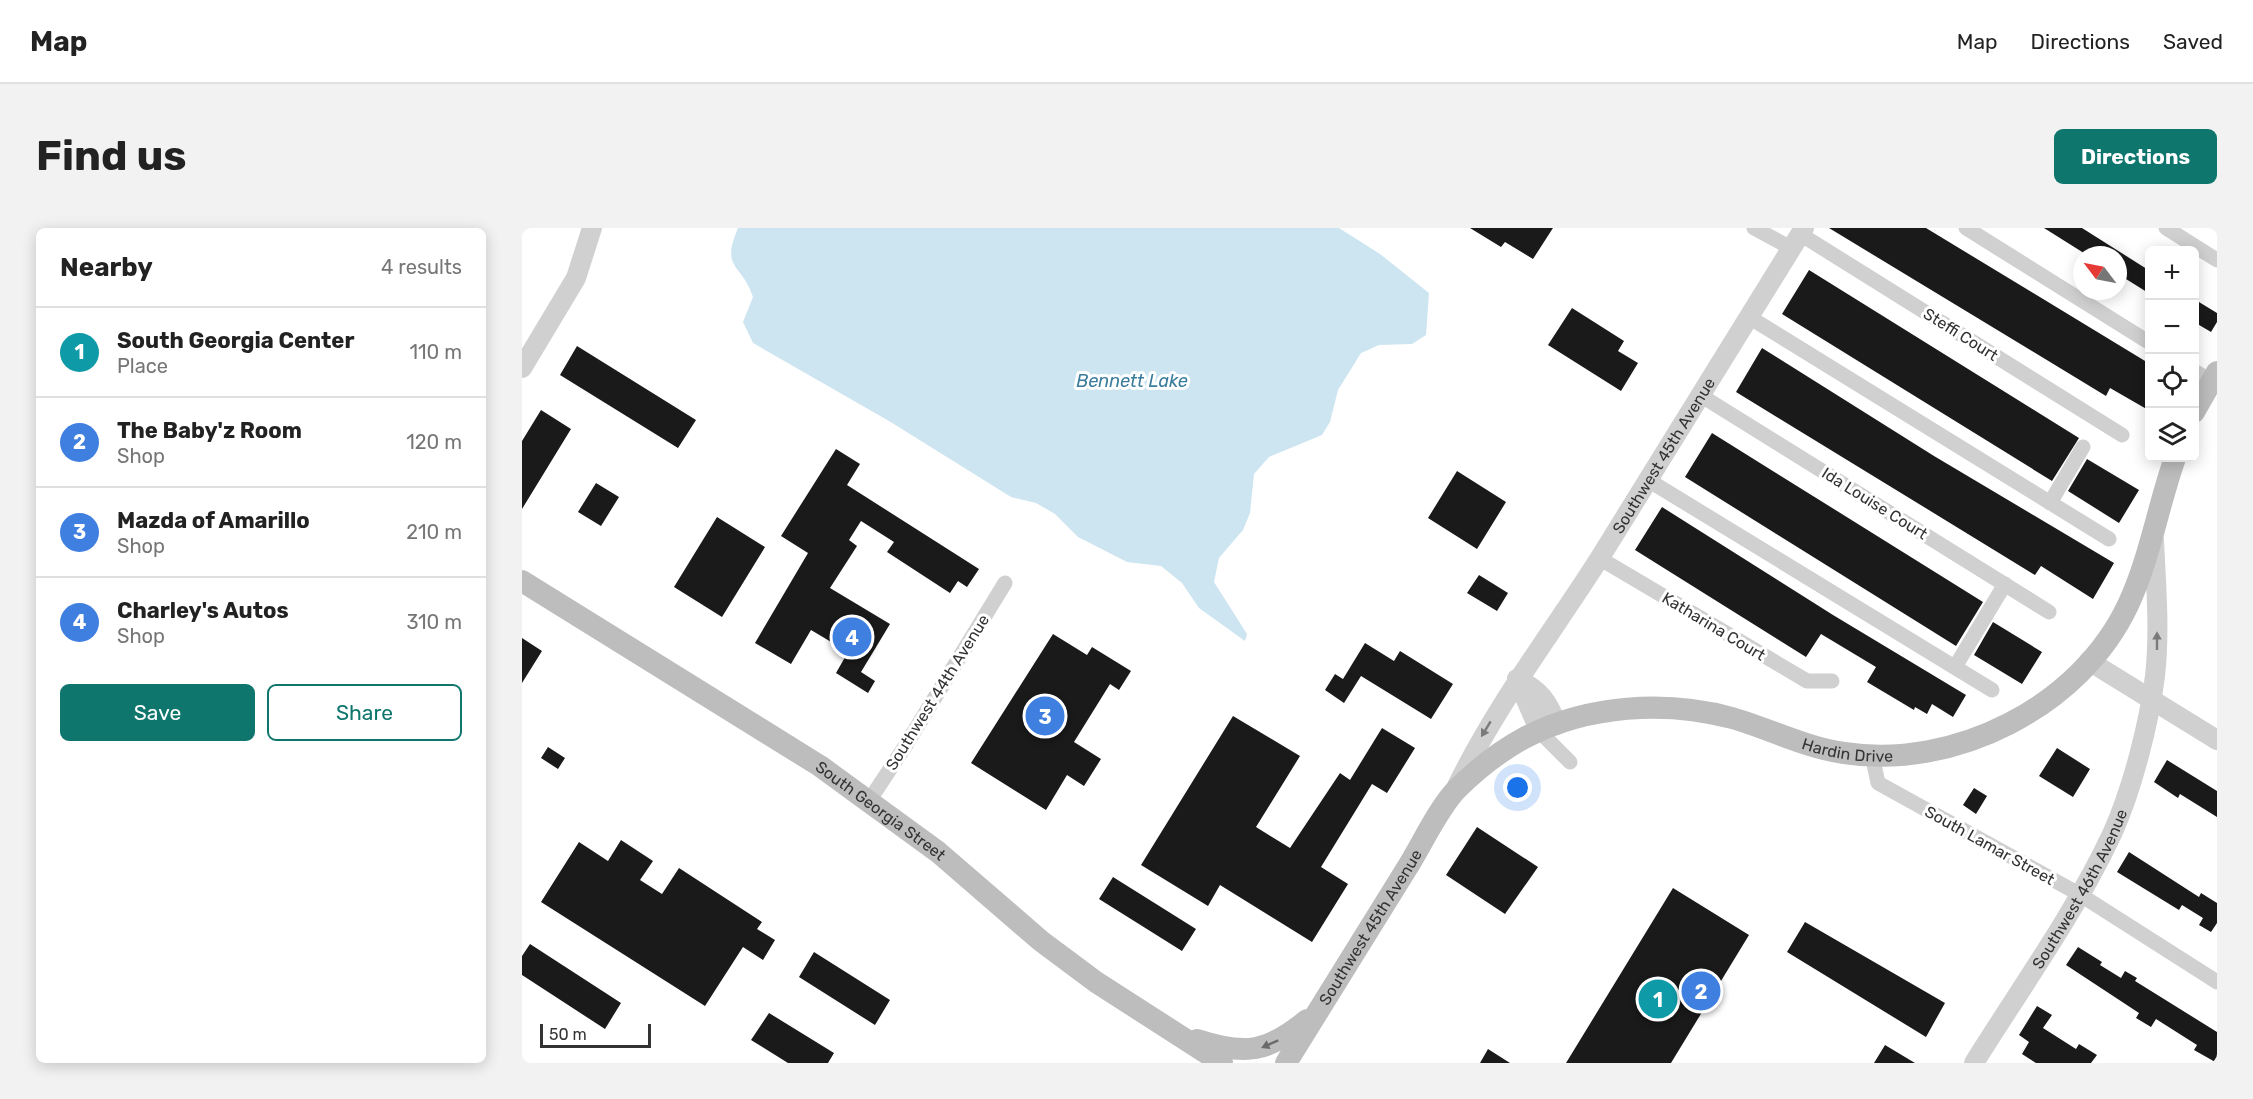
<!DOCTYPE html>
<html lang="en">
<head>
<meta charset="utf-8">
<style>
	:root { --surface:#fff; --page:#f2f2f2; --text:#222; --muted:#767676; --line:#e0e0e0; --accent:#0f766e }
	body { margin:0; font-family:Rubik,sans-serif; background:var(--page); color:var(--text) }
	.controls { position:absolute; right:18px; top:18px; display:grid; overflow:hidden; border-radius:9px; box-shadow:0 3px 15px #0003 }
	.controls button { width:54px; height:54px; display:grid; place-items:center; padding:0; border:0; border-bottom:2px solid var(--line); background:var(--surface); color:var(--text); font:30px sans-serif }
	.compass { position:absolute; left:1551px; top:18px; width:54px; height:54px; border-radius:50%; background:var(--surface); box-shadow:0 3px 15px #0003; rotate:302deg }
	.scale { position:absolute; left:18px; bottom:15px; width:111px; box-sizing:border-box; padding-left:6px; border:3px solid #333; border-top:0; font-size:16px; line-height:21px; white-space:nowrap; color:#333; -webkit-text-stroke:4px #fff; paint-order:stroke }
	.you { position:absolute; left:996px; top:560px; width:21px; height:21px; margin:-15px; border:4px solid #fff; border-radius:50%; background:#1a73e8; box-shadow:0 0 0 9px #1a73e833 }
	.badge { display:grid; place-items:center; width:39px; height:39px; border-radius:50%; background:var(--accent); color:#fff; font-size:20px; font-weight:700 }
	.pin { position:absolute; translate:-50% -50%; border:3px solid #fff; box-shadow:0 2px 6px #0006 }
	.list { margin:0; padding:0; list-style:none }
	h2 { display:flex; justify-content:space-between; align-items:center; height:78px; margin:0; padding:0 24px; font-size:26px }
	h2 small { font-size:20px; font-weight:400; color:var(--muted) }
	.list li { display:grid; grid-template-columns:39px 1fr auto; gap:18px; align-items:center; box-sizing:border-box; height:90px; padding:0 24px; border-top:2px solid var(--line) }
	.list b { display:block; font-size:22px; white-space:nowrap }
	.list p { margin:0; font-size:20px; white-space:nowrap; color:var(--muted) }
	.list em { font-size:20px; font-style:normal; color:var(--muted) }
	.actions { display:flex; gap:12px; padding:18px 24px }
	.actions a { flex:1; padding:14px 0; border:2px solid var(--accent); border-radius:9px; text-align:center; font-size:21px; color:var(--accent) }
	.actions .main { background:var(--accent); color:#fff }
	.icon { flex:none; width:33px; height:33px; fill:none; stroke:currentColor; stroke-width:2; stroke-linecap:round; stroke-linejoin:round }
	.map { position:relative; flex:none; width:1695px; height:835px; overflow:hidden; border-radius:9px }
	header { display:flex; align-items:center; gap:36px; box-sizing:border-box; height:84px; padding:0 30px; background:var(--surface); border-bottom:2px solid var(--line) }
	header strong { font-size:28px }
	nav { display:flex; gap:33px; margin-inline-start:auto; font-size:21px }
	.intro { display:flex; align-items:center; justify-content:space-between; box-sizing:border-box; height:144px; padding:0 36px }
	h1 { margin:0; font-size:42px }
	.button { padding:15px 27px; border-radius:9px; background:var(--accent); color:#fff; font-size:21px; font-weight:700 }
	main { display:flex; gap:36px; padding:0 36px }
	aside { flex:1; background:var(--surface); border-radius:9px; box-shadow:0 3px 15px #0003 }
	.map>svg:first-child { display:block }
	.water { fill:#cde5f0 }
	.building { fill:#1a1a1a }
	.lines { fill:none; stroke-linecap:round; stroke-linejoin:round }
	.minor { stroke:#d0d0d0; stroke-width:15 }
	.tertiary { stroke:#d0d0d0; stroke-width:20 }
	.secondary { stroke:#bdbdbd; stroke-width:22 }
	.oneway { fill:#7a7a7a }
	.oneway2 { fill:#6a6a6a }
	.labels { text-anchor:middle; stroke-width:6; stroke-linejoin:round; paint-order:stroke }
	.street-label { font-size:16px; fill:#333; stroke:#fff }
	.water-label { font-size:18px; font-style:italic; fill:#3a7c9c; stroke:#fff }
</style>
</head>
<body>
<header>
<strong>Map</strong>
<nav><a>Map</a><a>Directions</a><a>Saved</a></nav>
</header>
<div class="intro"><h1>Find us</h1><a class="button">Directions</a></div>
<main>
<aside>
<h2>Nearby<small>4 results</small></h2>
<ul class="list">
<li><span class="badge" style="background:#0f9aa8">1</span><div><b>South Georgia Center</b><p>Place</p></div><em>110 m</em></li>
<li><span class="badge" style="background:#3f7fe0">2</span><div><b>The Baby'z Room</b><p>Shop</p></div><em>120 m</em></li>
<li><span class="badge" style="background:#3f7fe0">3</span><div><b>Mazda of Amarillo</b><p>Shop</p></div><em>210 m</em></li>
<li><span class="badge" style="background:#3f7fe0">4</span><div><b>Charley's Autos</b><p>Shop</p></div><em>310 m</em></li>
</ul>
<div class="actions"><a class="main">Save</a><a>Share</a></div>
</aside>
<div class="map">
<svg width="1695" height="835" viewBox="0 0 1695 835">
	<rect width="100%" height="100%" fill="#fff"/>
	<path class="water" d="M216,0H817L858,26L907,65L904,107L890,116L857,117L839,125L816,162L808,194L800,207L747,229L732,246L728,285L721,302L697,330L692,354L725,406L723,413L677,380L660,355L639,338L605,334L556,309L533,286L514,275L489,269L367,193L231,115L221,94L231,69C220,35 198,42 216,0Z"/>
	<path class="building" d="M948,0H1031L1011,31L983,14L979,19Z
		M1307,0H1404L1628,136V183L1588,160L1584,168Z
		M1522,0H1560L1628,43V66L1596,46V27H1565Z
		M1287,42L1557,210L1530,253L1260,86Z
		M1672,71L1695,85V94L1689,104L1672,94Z
		M1050,80L1102,113L1096,123L1116,135L1099,163L1026,117Z
		M55,118L174,192L156,220L38,147Z
		M1240,120L1412,228L1592,335L1571,371L1519,338L1513,347L1214,164Z
		M19,182L49,201L0,281V213Z
		M1190,205L1461,374L1434,418L1163,249Z
		M314,221L338,236L325,257L457,341L445,359L436,353L428,365L365,324L372,314L339,293L327,312L335,318L308,360L368,396L339,444L353,453L346,465L314,445L326,424L289,402L269,436L233,415L286,325L259,308Z
		M1565,231L1617,262L1597,295L1546,263Z
		M935,243L984,274L955,321L906,290Z
		M74,255L97,269L79,298L56,284Z
		M1140,279L1311,387L1444,467L1431,489L1410,476L1405,486L1393,479L1392,482L1345,454L1354,439L1299,406L1284,429L1113,322Z
		M195,289L243,319L200,389L152,359Z
		M957,347L986,365L975,383L945,365Z
		M1471,394L1520,424L1500,456L1452,427Z
		M531,406L565,427L570,419L609,443L597,462L588,456L552,514L579,531L562,558L545,547L524,582L449,535Z
		M0,410L20,423L0,455Z
		M843,415L872,433L878,423L931,456L909,491L839,448L822,475L803,462L813,446L821,451Z
		M711,488L778,528L734,599L768,620L818,545L828,552L860,500L893,520L865,565L850,556L799,639L826,656L790,714L698,657L686,678L619,637Z
		M26,519L43,530L36,541L19,530Z
		M1535,520L1568,541L1551,569L1517,548Z
		M1645,532L1695,563V589L1658,566L1656,570L1632,554Z
		M1452,560L1465,568L1454,586L1441,577Z
		M955,599L1016,639L983,686L924,647Z
		M99,612L131,633L118,652L140,666L157,640L240,694L235,701L253,712L241,732L221,719L183,778L19,674L57,614L86,633Z
		M1607,624L1677,669L1679,665L1695,675V695L1689,704L1677,697L1681,690L1660,677L1657,682L1595,644Z
		M591,649L674,701L660,723L577,671Z
		M1151,660L1227,707L1149,835H1044Z
		M1283,694L1423,775L1404,809L1265,724Z
		M8,716L99,775L83,801L0,747V728Z
		M1556,719L1580,734L1578,737L1599,750L1603,743L1615,750L1613,753L1695,804V835L1672,822L1675,817L1634,791L1629,799L1614,790L1617,785L1544,737Z
		M292,724L368,772L353,797L277,749Z
		M1515,778L1530,787L1521,800L1554,821L1557,816L1575,827L1569,835H1514L1500,826L1507,814L1497,807Z
		M247,785L312,825L306,835H266L229,812Z
		M1363,817L1393,835H1352Z
		M966,821L988,835H958Z"/>
	<g class="lines">
		<path class="minor" d="M1232,0L1269,20
			M1444,0L1628,115
			M1644,0L1695,32
			M1278,6L1600,207
			M1227,89L1587,311
			M1672,143L1689,153
			M1178,167L1527,384
			M1126,252L1470,462
			M1528,275L1561,219
			M1077,330L1285,453H1310
			M1433,439L1483,356
			M1018,504L1048,534
			M1350,527L1356,555L1557,666L1695,754
			M347,573L382,520L483,355"/>
		<g class="tertiary">
			<path d="M0,140L54,50L70,0"/>
			<path d="M1567,433L1695,512"/>
			<path d="M995,451C1018,462 1026,473 1035,497"/>
			<path d="M995,451L1018,504"/>
			<path id="s1" d="M935,558C975,476 1030,405 1079,328C1147,219 1214,109 1282,0"/>
			<path id="s2" d="M1452,835C1498,761 1553,685 1590,606C1610,562 1627,496 1633,448C1638,403 1634,357 1632,312"/>
		</g>
		<g class="secondary">
			<path d="M1672,184L1695,144"/>
			<path id="s3" d="M0,353L298,538L416,624L519,713L574,754L700,835"/>
			<path d="M675,812C724,828 746,824 785,792"/>
			<path id="s4" d="M764,835C804,770 844,705 885,640C899,618 917,579 935,561C954,542 980,522 1004,509C1066,477 1143,472 1210,490C1248,501 1282,519 1322,525C1432,542 1558,479 1606,377C1628,330 1636,278 1653,230"/>
		</g>
	</g>
	<defs><path id="oneway-solid" d="M-6-.8H1V-3.2L6.5 0L1 3.2V.8H-6Z" transform="scale(1.5)"/></defs>
	<g class="oneway">
		<use href="#oneway-solid" transform="translate(1635 413) rotate(-90)"/>
		<use href="#oneway-solid" transform="translate(964 501) rotate(121)"/>
	</g>
	<use class="oneway2" href="#oneway-solid" transform="translate(748 816) rotate(156)"/>
	<g class="labels">
		<g class="street-label">
			<text transform="translate(1439 106) rotate(32)" y="6">Steffi Court</text>
			<text dy="6" stroke="none"><textPath href="#s1" startOffset="390">Southwest 45th Avenue</textPath></text>
			<text transform="translate(1353 275) rotate(32)" y="6">Ida Louise Court</text>
			<text transform="translate(1192 398) rotate(31)" y="6">Katharina Court</text>
			<text transform="translate(415 464) rotate(-58)" y="6">Southwest 44th Avenue</text>
			<text dy="6" stroke="none"><textPath href="#s4" startOffset="742">Hardin Drive</textPath></text>
			<text dy="6" stroke="none"><textPath href="#s3" startOffset="426">South Georgia Street</textPath></text>
			<text transform="translate(1468 617) rotate(29)" y="6">South Lamar Street</text>
			<text dy="6" stroke="none"><textPath href="#s2" startOffset="204">Southwest 46th Avenue</textPath></text>
			<text dy="6" stroke="none"><textPath href="#s4" startOffset="160">Southwest 45th Avenue</textPath></text>
		</g>
		<g class="water-label">
			<text x="610" y="159">Bennett Lake</text>
		</g>
	</g>
</svg>
<div class="controls">
<button>+</button>
<button>−</button>
<button><svg class="icon" aria-label="locate" viewBox="0 0 24 24"><circle cx="12" cy="12" r="6"/><path d="M12 2v4M12 18v4M2 12h4M18 12h4"/></svg></button>
<button><svg class="icon" aria-label="layers" viewBox="0 0 24 24"><path d="M12 4l9 5-9 5-9-5zM3 14l9 5 9-5"/></svg></button>
</div>
<svg class="compass" viewBox="-18 -18 36 36"><path d="M0-13l5 13h-10z" fill="#e53935"/><path d="M0 13l5-13h-10z" fill="#767676"/></svg>
<div class="scale">50 m</div>
<div class="you"></div>
<div class="pin badge" style="left:1136px;top:771px;background:#0f9aa8">1</div>
<div class="pin badge" style="left:1179px;top:763px;background:#3f7fe0">2</div>
<div class="pin badge" style="left:523px;top:488px;background:#3f7fe0">3</div>
<div class="pin badge" style="left:330px;top:409px;background:#3f7fe0">4</div>
</div>
</main>
</body>
</html>
